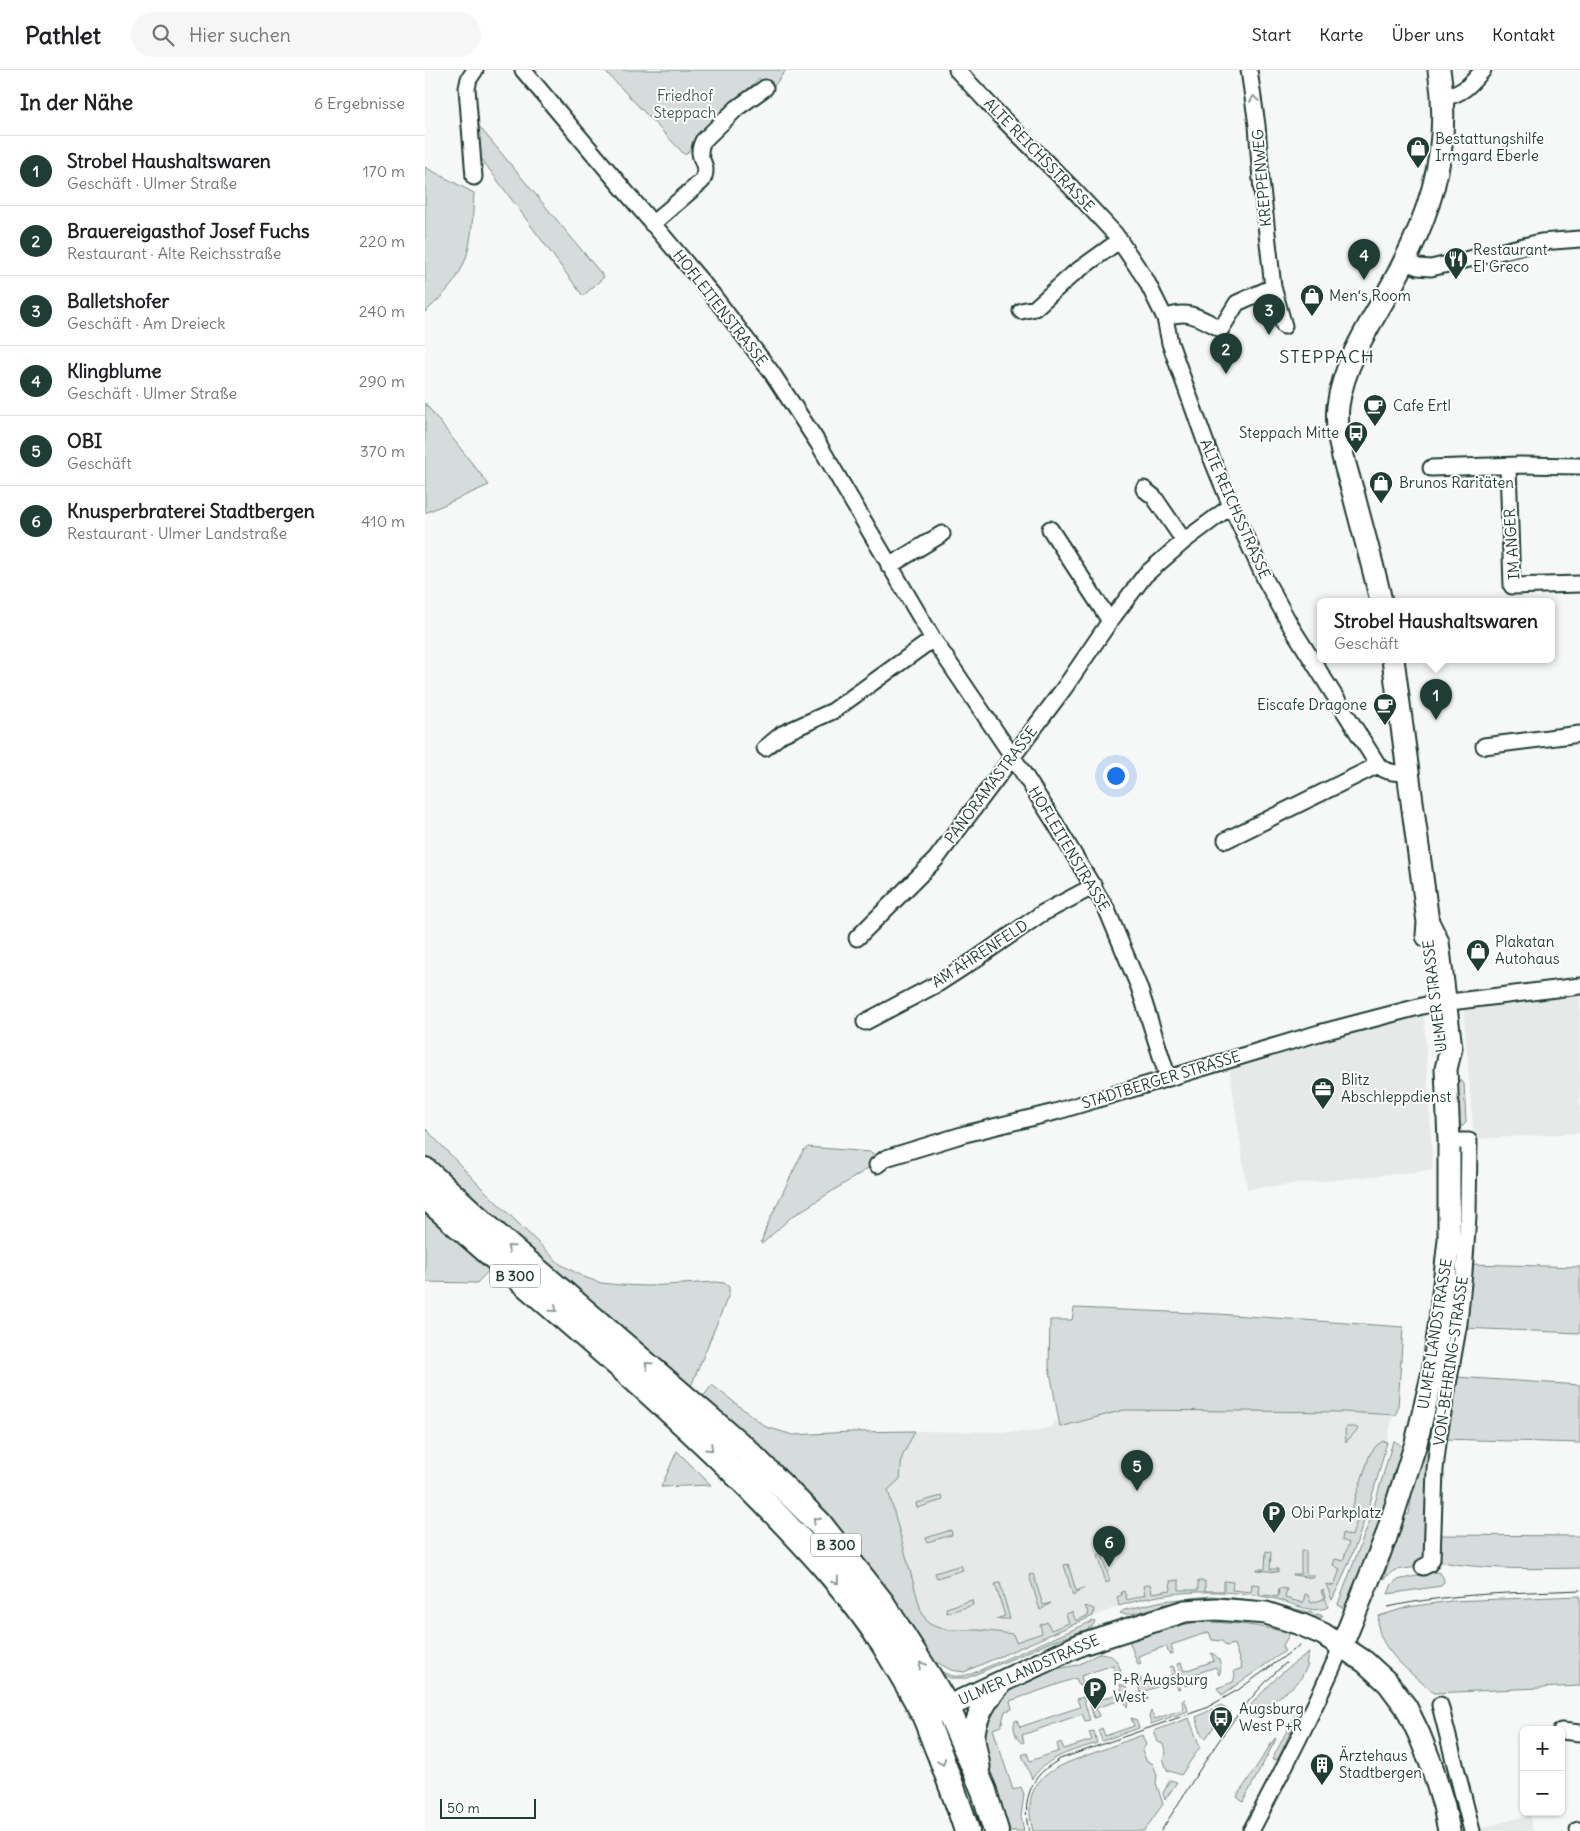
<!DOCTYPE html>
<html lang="de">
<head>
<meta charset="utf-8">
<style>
	:root { --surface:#fff; --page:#f6f6f6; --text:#202124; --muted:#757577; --line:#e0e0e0; --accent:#1f3d34 }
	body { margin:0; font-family:Delius,sans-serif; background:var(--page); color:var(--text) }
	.controls { position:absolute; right:15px; bottom:15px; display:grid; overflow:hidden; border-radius:8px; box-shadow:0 1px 4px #0004 }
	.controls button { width:45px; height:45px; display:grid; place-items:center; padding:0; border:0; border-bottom:1px solid var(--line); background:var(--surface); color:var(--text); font:25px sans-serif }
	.scale { position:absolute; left:15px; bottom:12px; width:96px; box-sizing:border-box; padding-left:5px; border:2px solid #1f3d34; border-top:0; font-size:14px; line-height:18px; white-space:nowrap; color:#1f3d34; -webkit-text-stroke:4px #fff; paint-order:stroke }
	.you { position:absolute; left:690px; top:705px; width:18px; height:18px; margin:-12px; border:4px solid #fff; border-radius:50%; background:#1a73e8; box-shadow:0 0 0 8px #1a73e833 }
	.badge { display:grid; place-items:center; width:32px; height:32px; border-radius:50%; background:var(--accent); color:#fff; font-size:16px; font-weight:700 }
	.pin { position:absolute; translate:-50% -41px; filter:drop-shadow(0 1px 2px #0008) }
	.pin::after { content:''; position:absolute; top:26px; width:18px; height:15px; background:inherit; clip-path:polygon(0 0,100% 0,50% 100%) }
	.popup { position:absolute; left:892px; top:528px; width:238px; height:65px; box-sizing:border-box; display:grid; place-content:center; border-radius:8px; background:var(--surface); filter:drop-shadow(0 1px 4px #0005); font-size:16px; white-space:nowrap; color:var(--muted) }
	.popup b { font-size:19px; color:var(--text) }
	.popup::after { content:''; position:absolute; left:50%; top:100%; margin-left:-10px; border:10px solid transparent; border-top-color:var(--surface) }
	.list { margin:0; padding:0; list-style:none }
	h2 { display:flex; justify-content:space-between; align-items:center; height:65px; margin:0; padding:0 20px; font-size:21px }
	h2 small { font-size:16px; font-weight:400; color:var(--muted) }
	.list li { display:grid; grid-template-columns:32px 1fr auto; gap:15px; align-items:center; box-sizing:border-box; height:70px; padding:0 20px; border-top:1px solid var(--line) }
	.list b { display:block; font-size:19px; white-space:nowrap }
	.list p { margin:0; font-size:16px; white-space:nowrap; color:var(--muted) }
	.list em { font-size:16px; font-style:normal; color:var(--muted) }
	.icon { flex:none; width:28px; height:28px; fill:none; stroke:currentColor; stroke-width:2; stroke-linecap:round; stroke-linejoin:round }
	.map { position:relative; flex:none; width:1155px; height:1761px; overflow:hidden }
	header { display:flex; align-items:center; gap:30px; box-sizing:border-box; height:70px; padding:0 25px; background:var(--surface); border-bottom:1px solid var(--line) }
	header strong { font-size:24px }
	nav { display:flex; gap:28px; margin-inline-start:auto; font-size:18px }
	.search { width:350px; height:45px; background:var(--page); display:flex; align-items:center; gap:12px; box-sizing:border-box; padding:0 18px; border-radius:28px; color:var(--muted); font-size:19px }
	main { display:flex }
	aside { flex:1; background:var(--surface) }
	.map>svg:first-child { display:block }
	.built { fill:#e6e9e8 }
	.green { fill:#d6dcdb; stroke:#7a8c88 }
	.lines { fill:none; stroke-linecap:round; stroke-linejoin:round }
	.street-casing { stroke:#1f3d34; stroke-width:19 }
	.secondary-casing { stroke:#1f3d34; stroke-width:25 }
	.primary-casing { stroke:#1f3d34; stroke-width:28 }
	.street { stroke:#fff; stroke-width:15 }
	.secondary { stroke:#fff; stroke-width:21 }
	.primary { stroke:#fff; stroke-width:24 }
	.tram { stroke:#1f3d34; stroke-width:1 }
	.oneway { stroke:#8f9e9a }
	.labels { text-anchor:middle; stroke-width:4; stroke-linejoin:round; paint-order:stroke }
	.shield { fill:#fff; stroke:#627771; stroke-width:1 }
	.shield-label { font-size:14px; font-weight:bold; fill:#1f3d34 }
	.park-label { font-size:15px; fill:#445d55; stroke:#fff }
	.poi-label { font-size:15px; fill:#1f3d34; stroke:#fff; text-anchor:start }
	.street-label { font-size:15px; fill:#1f3d34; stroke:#fff }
	.quarter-label { font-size:18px; letter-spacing:1px; fill:#1f3d34; stroke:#fff }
</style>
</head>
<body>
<header>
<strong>Pathlet</strong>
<div class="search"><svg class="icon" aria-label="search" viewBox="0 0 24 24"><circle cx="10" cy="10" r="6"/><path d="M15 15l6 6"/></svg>Hier suchen</div>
<nav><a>Start</a><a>Karte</a><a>Über uns</a><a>Kontakt</a></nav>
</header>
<main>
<aside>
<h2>In der Nähe<small>6 Ergebnisse</small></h2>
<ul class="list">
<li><span class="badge">1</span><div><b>Strobel Haushaltswaren</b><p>Geschäft · Ulmer Straße</p></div><em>170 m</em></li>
<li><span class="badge">2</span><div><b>Brauereigasthof Josef Fuchs</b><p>Restaurant · Alte Reichsstraße</p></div><em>220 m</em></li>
<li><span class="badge">3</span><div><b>Balletshofer</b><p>Geschäft · Am Dreieck</p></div><em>240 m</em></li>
<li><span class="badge">4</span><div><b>Klingblume</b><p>Geschäft · Ulmer Straße</p></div><em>290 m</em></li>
<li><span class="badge">5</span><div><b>OBI</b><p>Geschäft</p></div><em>370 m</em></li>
<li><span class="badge">6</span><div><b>Knusperbraterei Stadtbergen</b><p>Restaurant · Ulmer Landstraße</p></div><em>410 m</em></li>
</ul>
</aside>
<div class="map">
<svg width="1155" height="1761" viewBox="0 0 1155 1761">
	<rect width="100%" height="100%" fill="#f6f7f7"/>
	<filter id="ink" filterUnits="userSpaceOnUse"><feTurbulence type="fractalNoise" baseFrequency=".02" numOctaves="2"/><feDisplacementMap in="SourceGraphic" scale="10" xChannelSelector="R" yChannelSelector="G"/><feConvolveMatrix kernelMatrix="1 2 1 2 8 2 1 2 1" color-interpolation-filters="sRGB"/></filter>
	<g filter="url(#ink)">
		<path class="built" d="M1155,922V1063L1049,1069L1038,935Z
			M994,941L999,944L1008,1100L822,1119L804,994Z
			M699,1340L918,1342L968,1345L957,1392L939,1450L918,1508L903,1537L893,1540L832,1525L801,1522L751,1523L724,1528L694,1536L593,1578L588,1564L554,1560H524L511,1557L503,1553L496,1541L463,1419L475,1409L477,1387L490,1361L605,1362L626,1357L630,1350L636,1357Z
			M1105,1745L1108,1761H1052V1759Z"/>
		<path class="green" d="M179,0H361L346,20L334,8L260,85Z
			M48,49L179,207L158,226L50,80Z
			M0,97L49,123C46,180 46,202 0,242Z
			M0,333L64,415L0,443Z
			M1036,1010L1039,1014L1041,1052L1038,1056H1034L1032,1011Z
			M0,1058L56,1117L135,1194L159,1207L176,1213L195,1215L223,1216L291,1212L299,1213L304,1217V1224L266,1316L155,1228L0,1091Z
			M383,1077L445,1082L449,1084L452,1088L450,1094L365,1148L338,1173H336L342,1155L378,1081Z
			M1035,1085L1037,1089L1036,1171L1002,1489L993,1497L970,1500L958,1509L980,1445L984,1444L986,1431V1424Z
			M0,1141L65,1199L52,1213L0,1212Z
			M1044,1194L1155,1197V1263L1037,1258Z
			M649,1238L793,1244L978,1257L973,1337L971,1345L918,1342L699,1340L635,1357L624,1296L625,1250H647Z
			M1030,1307L1155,1315V1373L1017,1369Z
			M287,1315L341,1357L368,1365L426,1362L490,1361L477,1387L475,1409L463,1420L496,1541L503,1553L511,1557L524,1560H554L588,1564L591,1572L617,1563L615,1555L622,1552L626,1560L644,1553L641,1544L647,1542L651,1551L664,1545L660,1536L669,1539L668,1546L539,1602L526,1600L513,1593L508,1595L321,1367L278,1327Z
			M922,1357H931L933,1359L921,1372L920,1359Z
			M958,1371L962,1372C948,1426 932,1480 907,1530L901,1514L909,1516L915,1499L908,1495L910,1489L918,1491L924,1473L917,1470L918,1463L927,1466L933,1447L925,1444L945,1384L951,1376Z
			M968,1371C982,1375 979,1387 977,1399L926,1527L919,1539L913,1534L945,1450Z
			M252,1381L286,1415L236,1417Z
			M517,1426L518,1430L492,1438L491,1433Z
			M526,1460L527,1465L502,1472L501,1468Z
			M1013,1465L1155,1466V1498C1107,1499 1059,1500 1011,1491Z
			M841,1481L846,1482L845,1499H853V1502L832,1500V1499H840Z
			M876,1481H881V1505H889V1508L868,1505V1504H876Z
			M677,1484L685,1511L681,1513L673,1485Z
			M643,1494L651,1521L659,1518L648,1526L639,1495Z
			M536,1495L538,1500L512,1508L510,1503Z
			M1011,1502C1017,1503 1018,1506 1019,1512L1016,1516L963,1524L967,1514L972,1510Z
			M608,1504L618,1535L626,1533L615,1540L604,1505Z
			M754,1510V1520H773V1511H780V1521H799V1511L808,1512L807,1520L826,1522L827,1514L835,1515L834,1524L853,1527L854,1518L862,1519L860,1528L878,1533L880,1524L883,1525L886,1533L899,1529L896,1521L898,1520L903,1537C888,1545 867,1533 851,1529C799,1518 745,1519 694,1536L692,1527L697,1525L696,1522L699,1521L702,1530L720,1525L718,1516L725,1514L727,1523L746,1520L745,1511Z
			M575,1513L585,1549H571L580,1546L570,1514Z
			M786,1526L837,1531L896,1545L898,1547C881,1548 863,1539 846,1535C814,1528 778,1528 746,1533C735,1535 703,1548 695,1543L699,1540L738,1531Z
			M1155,1526V1616L1009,1623C990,1606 946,1575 954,1546L983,1537L1026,1531Z
			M547,1530L548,1535L522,1543L521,1538Z
			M668,1551L670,1552L668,1555L661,1560L626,1572L542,1608H525L514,1602L516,1601C527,1608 534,1607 546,1604Z
			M772,1552C804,1552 833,1555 864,1563V1565L857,1577L860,1581L797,1625L792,1618L808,1612L810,1606L809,1601L817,1598L809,1574L801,1576L797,1571L787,1570L784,1562L746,1575L748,1583L744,1584L741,1576L713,1586L716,1594L713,1595L705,1573V1569L723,1561Z
			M884,1582L881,1594L883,1595L876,1608L871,1614L828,1647L820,1642C839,1619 859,1599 884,1582Z
			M675,1583C688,1584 692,1590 696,1601L691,1603L688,1595L656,1606L658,1614L654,1616L651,1608L585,1631L587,1639L580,1641L576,1656L568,1659L588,1720L596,1717L599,1724L596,1746L599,1761H585L558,1683V1655L581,1622L587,1618L620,1601L653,1595Z
			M786,1583C795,1586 798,1597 794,1605L791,1597L761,1607L764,1615L760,1616L752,1594L756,1593L759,1601L789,1591Z
			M748,1596L756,1618L753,1619L749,1611L720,1621L723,1630L718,1629L712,1613L714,1608L715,1607L718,1615L747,1605L745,1597Z
			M695,1614L701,1617C703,1623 707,1632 702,1637L699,1629L671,1638L674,1646L669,1648L662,1626L666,1624L669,1632L697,1622Z
			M658,1627L665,1650L660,1651L657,1644L597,1665L599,1672L597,1673C591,1669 587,1658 590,1651L592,1650L595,1657L655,1637L652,1629Z
			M760,1629L763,1641L726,1654L724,1647L726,1641L730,1649L759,1639L757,1631Z
			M876,1634V1639L853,1689L847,1690L872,1641L871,1637Z
			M796,1635L801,1639L781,1668L777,1666L771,1647Z
			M706,1648L711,1650L714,1658L677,1671L673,1660L677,1658L680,1666L709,1656Z
			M764,1648L775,1677L756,1705L742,1700L738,1688L741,1684L738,1674L733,1672L729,1661Z
			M669,1661L672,1673C648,1681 622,1686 607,1709L597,1685L602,1683L605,1691L634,1681L632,1674L636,1672L639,1679L667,1670L664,1662Z
			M717,1665L721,1675L717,1680L721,1690L728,1694L732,1705L731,1713L738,1734L719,1761H608C595,1712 623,1699 663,1685C681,1678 699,1672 717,1665Z
			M850,1668L851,1669L818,1732L812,1727Z
			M745,1710L752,1712L740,1730L738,1723Z"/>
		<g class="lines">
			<g class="street-casing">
				<path id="street" d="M98,0L287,224L347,303L393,373L508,569L588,687L630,753L682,840L714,917L743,1008
					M532,0L577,48L646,117L690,164L721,210L740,248L745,273L784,382L806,436L841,511L867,558L953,695C961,703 972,703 983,703
					M824,0L832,55L836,110L848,217
					M1018,28C1039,23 1044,16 1058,0
					M49,107L42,18L44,9L50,0
					M227,154L277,111C287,91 268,91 278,71L312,38L340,18
					M981,191L993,197L1006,198L1116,172L1155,169
					M596,241L610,238L648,204L695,170
					M740,248C763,238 777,249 796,259L812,233L848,217L859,256
					M1083,396L1087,516L1155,514
					M1006,398L1094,395L1155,396
					M719,419L729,427L759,471
					M625,459L685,551
					M464,496L517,464
					M1059,676L1155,664
					M340,678L357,664L408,641L508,569
					M801,770L953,695
					M432,868L511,789L640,617L685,551L720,505L759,471L806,436
					M440,952L514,913L548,891L616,844L669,816
					M452,1095L461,1088L540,1064L630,1042L894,963L1001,935L1155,916
					M998,1497L1004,1494L1007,1489L1010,1399L1014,1365L1034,1253L1039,1202L1043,1146L1044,1071H1024
					M1015,1635L1047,1761
					M1136,1661L1155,1663
					M1153,1760H1155
					M826,1761C858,1700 890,1639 917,1575"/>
			</g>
			<g class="secondary-casing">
				<path id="secondary" d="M956,531C948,495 937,458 928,422C920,395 910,365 913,336C918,297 941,260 961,226C1002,154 1028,85 1014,0
					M968,589L1003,852L1002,866
					M917,1575L961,1467L991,1373L1008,1302L1015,1250L1024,1170V1071L1021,999L1026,978L1013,872L1003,852
					M507,1644L657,1574L760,1541L791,1539L841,1543L875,1554L898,1564L940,1592L963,1613L981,1637L994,1664L1006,1694L1019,1736L1024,1761
					M554,1697C553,1688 550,1678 549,1669C548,1649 563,1627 576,1613"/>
			</g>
			<g class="primary-casing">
				<path id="primary" d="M0,1100L80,1173L321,1380L394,1453L457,1533L503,1605L522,1637L545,1688L559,1721L571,1761
					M0,1126C113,1228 232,1322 338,1431C382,1476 425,1522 459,1575C473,1598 487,1621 499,1645C505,1658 509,1672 515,1685C524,1710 534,1735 542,1761"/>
			</g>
			<use href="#street" class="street"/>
			<use href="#secondary" class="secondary"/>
			<use href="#primary" class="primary"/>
			<path class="tram" d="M963,1537C1026,1523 1091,1523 1155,1520
				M604,1761C598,1740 602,1716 618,1701C623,1696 630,1693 635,1689L781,1638L813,1620L875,1575
				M736,1761C773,1704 809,1637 861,1593"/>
		</g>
		<defs><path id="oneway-chevron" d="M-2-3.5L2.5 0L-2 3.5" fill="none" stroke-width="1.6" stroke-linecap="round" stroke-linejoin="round" transform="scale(1.25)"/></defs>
		<g class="oneway">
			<use href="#oneway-chevron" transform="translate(829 29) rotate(-97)"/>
			<use href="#oneway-chevron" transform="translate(85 1178) rotate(-140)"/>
			<use href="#oneway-chevron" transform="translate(129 1239) rotate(40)"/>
			<use href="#oneway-chevron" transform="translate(223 1295) rotate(-140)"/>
			<use href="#oneway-chevron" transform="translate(285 1378) rotate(44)"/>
			<use href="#oneway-chevron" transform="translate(391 1450) rotate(-133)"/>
			<use href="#oneway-chevron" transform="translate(411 1511) rotate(51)"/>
			<use href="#oneway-chevron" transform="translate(497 1595) rotate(-123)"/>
			<use href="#oneway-chevron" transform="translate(517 1692) rotate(69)"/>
		</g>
	</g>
	<defs>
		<g id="shop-pin" transform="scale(1.25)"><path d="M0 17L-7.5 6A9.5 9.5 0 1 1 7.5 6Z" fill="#1f3d34" stroke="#fff"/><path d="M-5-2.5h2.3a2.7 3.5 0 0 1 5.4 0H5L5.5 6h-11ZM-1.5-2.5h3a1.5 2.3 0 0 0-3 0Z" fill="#fff"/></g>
		<g id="restaurant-pin" transform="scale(1.25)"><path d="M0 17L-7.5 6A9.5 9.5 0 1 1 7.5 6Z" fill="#1f3d34" stroke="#fff"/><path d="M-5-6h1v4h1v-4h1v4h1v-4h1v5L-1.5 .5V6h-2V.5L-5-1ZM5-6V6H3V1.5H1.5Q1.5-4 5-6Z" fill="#fff"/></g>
		<g id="cafe-pin" transform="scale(1.25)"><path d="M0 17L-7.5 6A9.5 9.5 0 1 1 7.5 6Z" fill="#1f3d34" stroke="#fff"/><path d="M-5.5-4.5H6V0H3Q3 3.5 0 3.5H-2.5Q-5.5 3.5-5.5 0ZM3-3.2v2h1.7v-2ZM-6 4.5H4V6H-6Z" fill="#fff"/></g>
		<g id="bus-pin" transform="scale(1.25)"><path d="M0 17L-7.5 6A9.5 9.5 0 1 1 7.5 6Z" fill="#1f3d34" stroke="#fff"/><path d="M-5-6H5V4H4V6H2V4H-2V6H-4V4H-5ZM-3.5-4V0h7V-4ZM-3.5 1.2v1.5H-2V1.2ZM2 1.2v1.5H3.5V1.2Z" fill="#fff"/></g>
		<g id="office-pin" transform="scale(1.25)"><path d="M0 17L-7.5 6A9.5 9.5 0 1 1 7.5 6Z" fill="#1f3d34" stroke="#fff"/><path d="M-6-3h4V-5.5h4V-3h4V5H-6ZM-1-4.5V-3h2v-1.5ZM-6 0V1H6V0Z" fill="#fff"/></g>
		<g id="parking-pin" transform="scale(1.25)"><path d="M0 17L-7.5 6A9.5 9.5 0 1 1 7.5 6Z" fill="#1f3d34" stroke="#fff"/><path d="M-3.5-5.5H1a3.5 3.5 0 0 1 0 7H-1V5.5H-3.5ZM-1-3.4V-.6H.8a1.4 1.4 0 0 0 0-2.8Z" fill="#fff"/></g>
		<g id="building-pin" transform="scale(1.25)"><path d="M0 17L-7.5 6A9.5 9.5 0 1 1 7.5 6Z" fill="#1f3d34" stroke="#fff"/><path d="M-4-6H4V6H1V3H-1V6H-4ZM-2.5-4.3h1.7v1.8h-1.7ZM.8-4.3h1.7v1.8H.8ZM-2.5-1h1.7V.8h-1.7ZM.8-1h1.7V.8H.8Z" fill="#fff"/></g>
	</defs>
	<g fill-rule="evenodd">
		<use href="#shop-pin" x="993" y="78"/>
		<use href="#restaurant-pin" x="1031" y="189"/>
		<use href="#shop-pin" x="887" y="226"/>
		<use href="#cafe-pin" x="950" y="336"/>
		<use href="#bus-pin" x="931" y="363"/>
		<use href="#shop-pin" x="956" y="413"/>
		<use href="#cafe-pin" x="960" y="635"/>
		<use href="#shop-pin" x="1053" y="881"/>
		<use href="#office-pin" x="898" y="1019"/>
		<use href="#parking-pin" x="849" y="1443"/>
		<use href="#parking-pin" x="670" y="1619"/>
		<use href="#bus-pin" x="796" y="1648"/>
		<use href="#building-pin" x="897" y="1695"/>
	</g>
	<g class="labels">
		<g class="shield">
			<rect x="65" y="1194.5" width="50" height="23" rx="4"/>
			<rect x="386" y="1463.5" width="50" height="23" rx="4"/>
		</g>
		<g class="shield-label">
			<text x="90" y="1211">B 300</text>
			<text x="411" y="1480">B 300</text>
		</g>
		<g class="park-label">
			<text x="260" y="31">Friedhof<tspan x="260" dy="17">Steppach</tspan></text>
		</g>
		<g class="poi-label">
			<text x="1010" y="74">Bestattungshilfe<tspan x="1010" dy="17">Irmgard Eberle</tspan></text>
			<text x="1048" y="185">Restaurant<tspan x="1048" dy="17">El Greco</tspan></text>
			<text x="904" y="231">Men‘s Room</text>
			<text x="968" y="341">Cafe Ertl</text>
			<text x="914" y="368" text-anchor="end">Steppach Mitte</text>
			<text x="974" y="418">Brunos Raritäten</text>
			<text x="942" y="640" text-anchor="end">Eiscafe Dragone</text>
			<text x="1070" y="877">Plakatan<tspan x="1070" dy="17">Autohaus</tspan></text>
			<text x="916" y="1015">Blitz<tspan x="916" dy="17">Abschleppdienst</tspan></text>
			<text x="866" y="1448">Obi Parkplatz</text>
			<text x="688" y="1615">P+R Augsburg<tspan x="688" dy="17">West</tspan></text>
			<text x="814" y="1644">Augsburg<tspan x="814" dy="17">West P+R</tspan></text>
			<text x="914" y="1691">Ärztehaus<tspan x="914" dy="17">Stadtbergen</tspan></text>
		</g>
		<g class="street-label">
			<text transform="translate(614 85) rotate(46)" y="5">ALTE REICHSSTRASSE</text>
			<text transform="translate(837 108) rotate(-95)" y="5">KREPPENWEG</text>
			<text transform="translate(295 238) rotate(52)" y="5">HOFLEITENSTRASSE</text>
			<text transform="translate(810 439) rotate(66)" y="5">ALTE REICHSSTRASSE</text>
			<text transform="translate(1087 474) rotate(-94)" y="5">IM ANGER</text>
			<text transform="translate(566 715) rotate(-53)" y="5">PANORAMASTRASSE</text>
			<text transform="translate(644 779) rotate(59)" y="5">HOFLEITENSTRASSE</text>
			<text transform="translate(555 884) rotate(-33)" y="5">AM ÄHRENFELD</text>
			<text transform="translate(1010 926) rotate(-97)" y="5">ULMER STRASSE</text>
			<text transform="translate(736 1010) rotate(-17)" y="5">STADTBERGER STRASSE</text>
			<text transform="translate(1010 1264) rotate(-81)" y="5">ULMER LANDSTRASSE</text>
			<text transform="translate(1026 1291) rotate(-82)" y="5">VON-BEHRING-STRASSE</text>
			<text transform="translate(604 1600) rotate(-24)" y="5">ULMER LANDSTRASSE</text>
		</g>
		<g class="quarter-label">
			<text x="902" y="293">STEPPACH</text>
		</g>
	</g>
</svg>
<div class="controls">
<button>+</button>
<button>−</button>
</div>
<div class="scale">50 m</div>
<div class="you"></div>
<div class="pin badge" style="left:1011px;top:650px">1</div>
<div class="popup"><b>Strobel Haushaltswaren</b>Geschäft</div>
<div class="pin badge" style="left:801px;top:304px">2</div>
<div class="pin badge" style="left:844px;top:265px">3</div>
<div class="pin badge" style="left:939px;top:210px">4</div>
<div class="pin badge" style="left:712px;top:1421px">5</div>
<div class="pin badge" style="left:684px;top:1497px">6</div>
</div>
</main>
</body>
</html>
